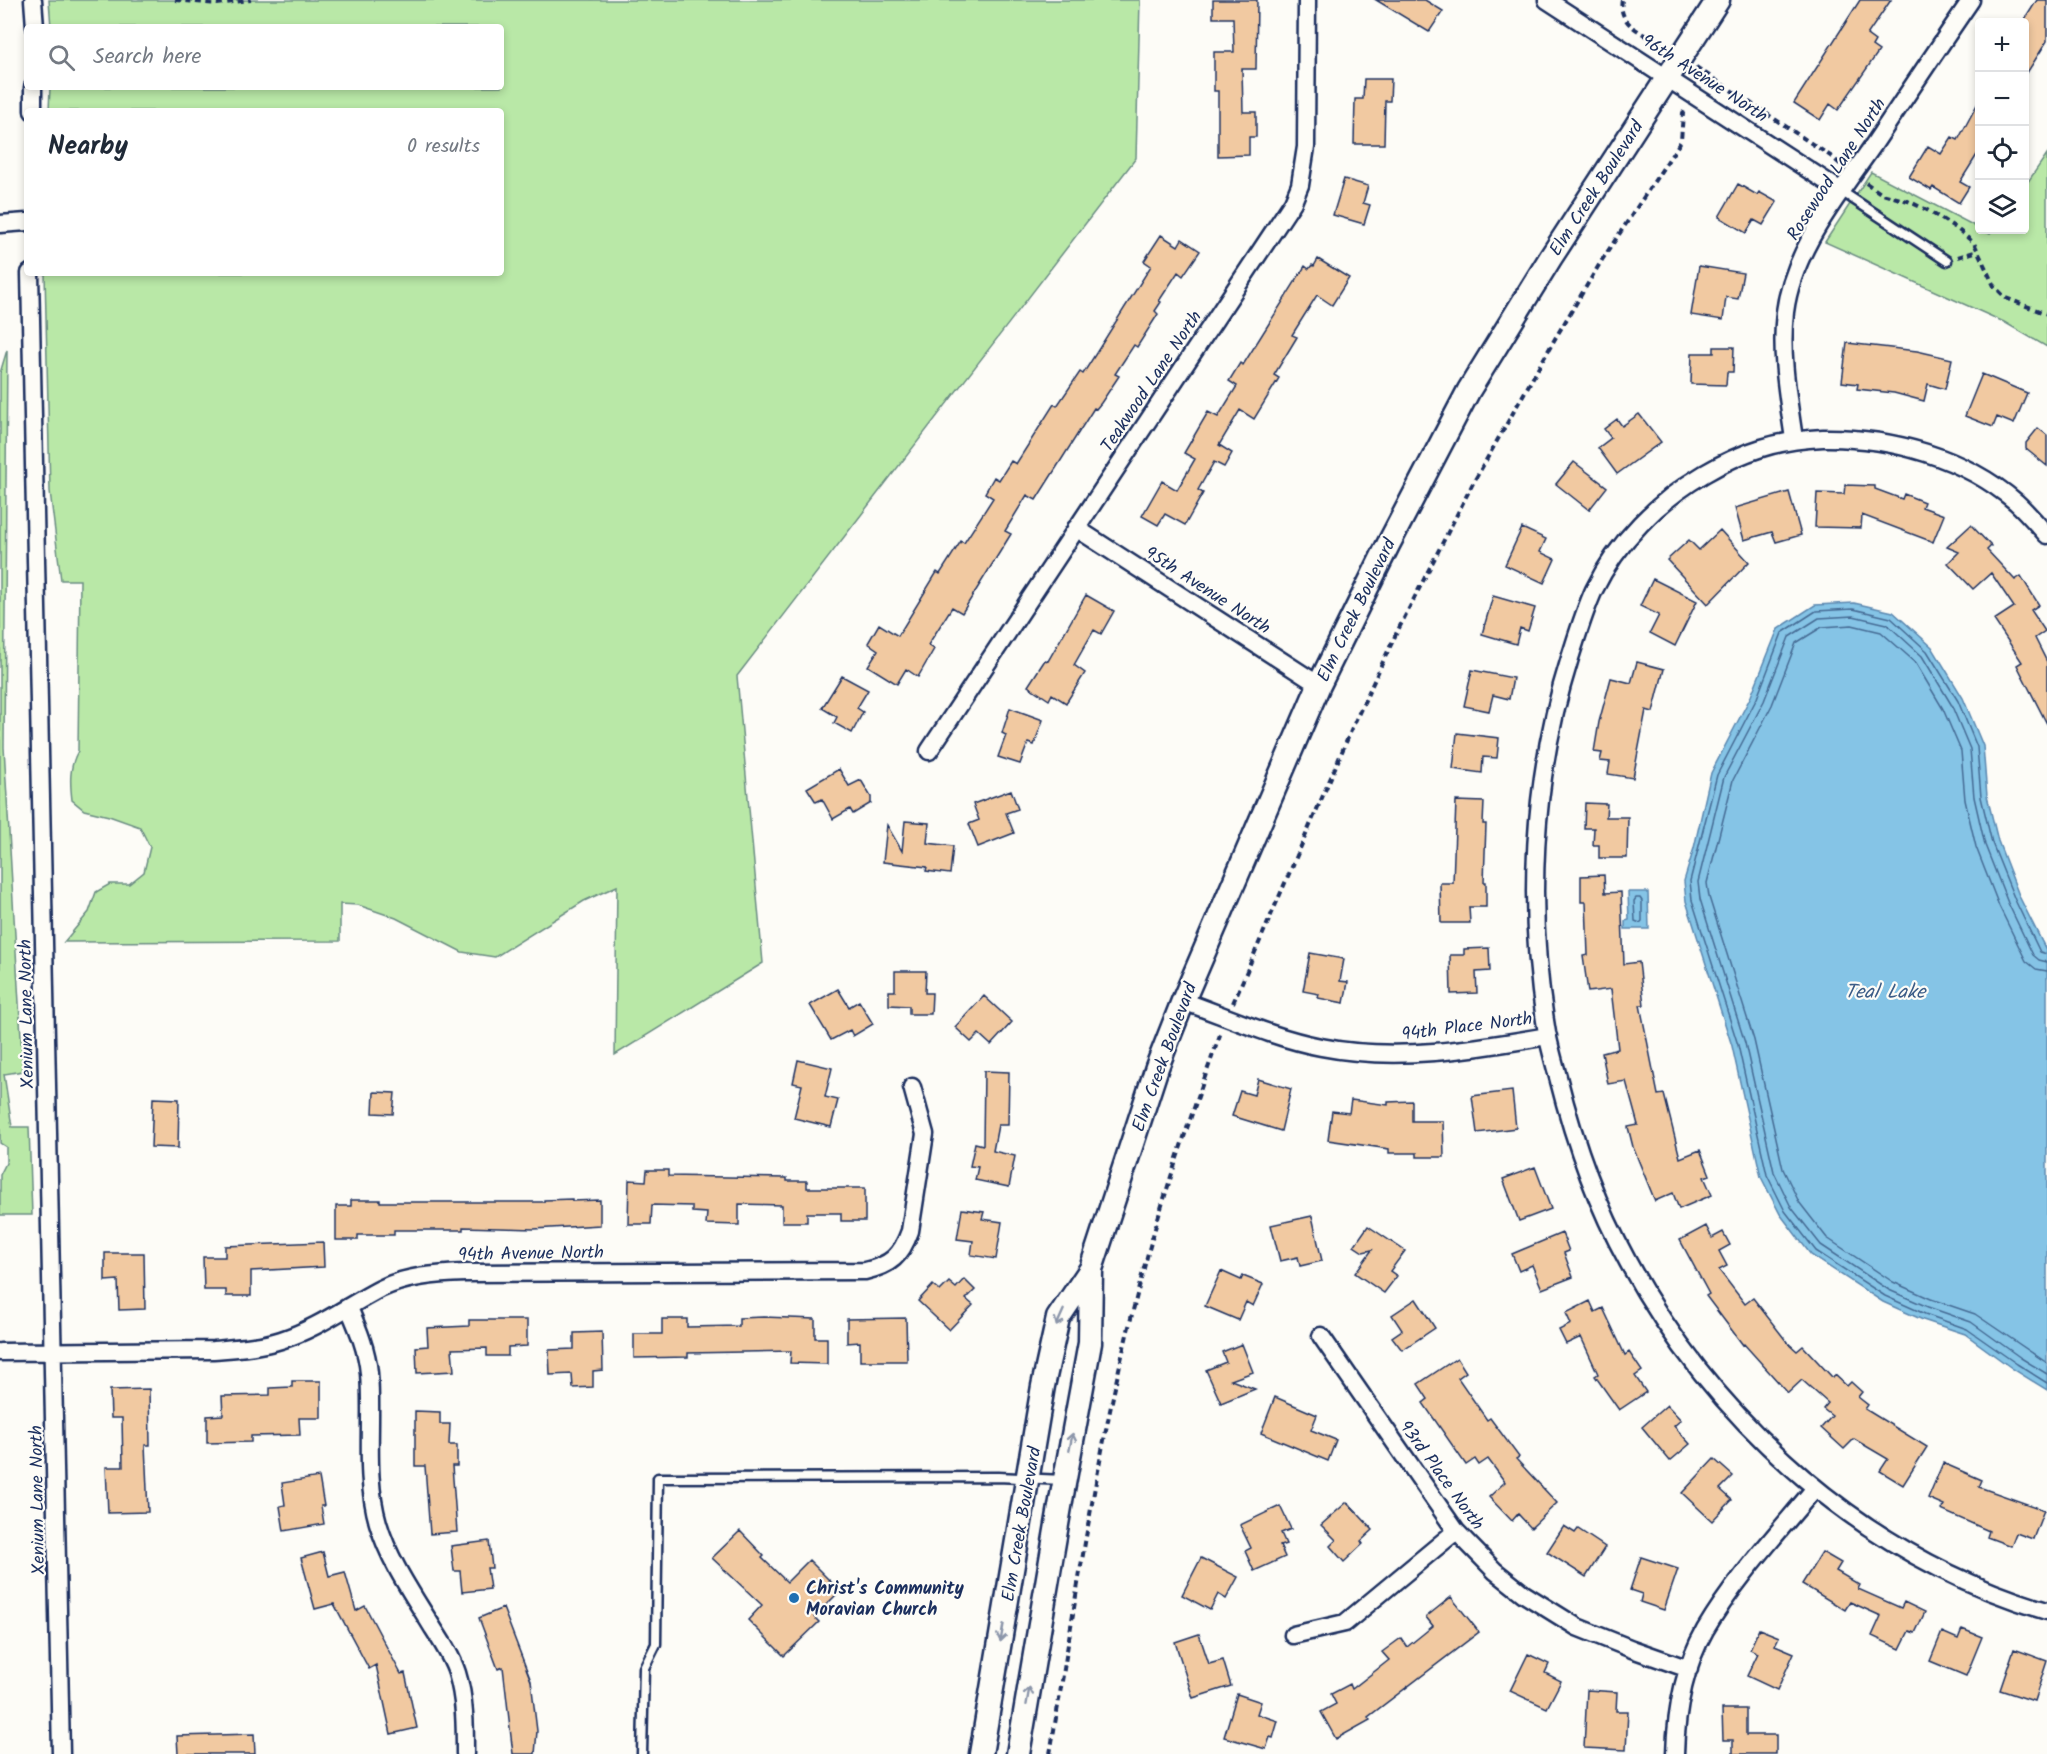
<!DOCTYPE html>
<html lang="en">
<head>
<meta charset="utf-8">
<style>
	:root { --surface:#fff; --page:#f2f2f3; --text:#1f2937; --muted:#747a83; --line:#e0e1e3 }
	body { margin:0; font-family:Kalam,sans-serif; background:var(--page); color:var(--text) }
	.controls { position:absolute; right:18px; top:18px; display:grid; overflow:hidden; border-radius:6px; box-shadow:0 3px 9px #0003 }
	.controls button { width:54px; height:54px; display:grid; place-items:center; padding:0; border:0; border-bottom:2px solid var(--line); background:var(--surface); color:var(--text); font:30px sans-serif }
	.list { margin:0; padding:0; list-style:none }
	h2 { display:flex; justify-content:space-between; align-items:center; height:78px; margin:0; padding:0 24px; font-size:26px }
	h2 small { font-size:20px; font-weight:400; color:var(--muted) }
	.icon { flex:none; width:33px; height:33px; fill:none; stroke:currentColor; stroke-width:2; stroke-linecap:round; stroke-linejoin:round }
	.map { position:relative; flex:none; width:2047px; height:1754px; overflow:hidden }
	.search { position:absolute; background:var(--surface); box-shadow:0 3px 9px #0003; left:24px; top:24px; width:480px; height:66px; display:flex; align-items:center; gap:15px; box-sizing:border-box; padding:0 21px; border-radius:6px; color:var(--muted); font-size:22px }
	.panel { position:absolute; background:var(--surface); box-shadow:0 3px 9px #0003; left:24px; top:108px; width:480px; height:168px; border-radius:6px }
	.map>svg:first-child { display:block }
	.green { fill:#b9e8a7; stroke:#6a8c82; stroke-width:1.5 }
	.water { fill:#85c4e6; stroke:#5b88b0; stroke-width:1.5 }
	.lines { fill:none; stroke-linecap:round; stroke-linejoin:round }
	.shore { stroke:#456b94; stroke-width:1.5 }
	.building { fill:#f1c9a1; stroke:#1b2f5e; stroke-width:1.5 }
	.service-casing { stroke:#1b2f5e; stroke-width:13 }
	.minor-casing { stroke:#1b2f5e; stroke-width:21 }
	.secondary-casing { stroke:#1b2f5e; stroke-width:27 }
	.path { stroke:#1b2f5e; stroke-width:4; stroke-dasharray:6 4.5; stroke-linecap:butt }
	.service { stroke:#fdfcf7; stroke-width:8 }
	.minor { stroke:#fdfcf7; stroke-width:16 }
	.secondary { stroke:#fdfcf7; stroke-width:22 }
	.oneway { stroke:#8c96aa }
	.poi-dot { fill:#1f6fb2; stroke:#fdfcf7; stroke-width:2 }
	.labels { text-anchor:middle; stroke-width:4.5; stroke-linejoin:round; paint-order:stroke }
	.street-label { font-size:18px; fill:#1b2f5e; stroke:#fdfcf7 }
	.poi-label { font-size:18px; font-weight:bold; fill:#1b2f5e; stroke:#fdfcf7; text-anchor:start }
	.water-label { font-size:20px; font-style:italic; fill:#3b5c87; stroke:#fdfcf7 }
</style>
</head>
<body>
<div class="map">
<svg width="2047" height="1754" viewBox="0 0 2047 1754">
	<rect width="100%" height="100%" fill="#fdfcf7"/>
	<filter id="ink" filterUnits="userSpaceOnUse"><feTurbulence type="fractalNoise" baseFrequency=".0167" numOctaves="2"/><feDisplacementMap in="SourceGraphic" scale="12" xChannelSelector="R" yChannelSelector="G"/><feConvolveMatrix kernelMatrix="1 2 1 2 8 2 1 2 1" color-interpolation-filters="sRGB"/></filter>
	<g filter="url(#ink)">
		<path class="green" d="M49,0H1140L1136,158L737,676L763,963L615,1055L617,886L584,901L495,957L462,952L396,918L358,905L340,904V941L64,942L89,912L96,892L110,884H129L144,872L150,847L140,827L109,816L84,810L72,800C70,783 69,767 78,751L80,580H61L50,491L45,273H501V111H49L50,87H501V27H51Z
			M2047,154V347L2004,322L1825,242L1871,172L1990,234L1994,230H2024L2025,186Z
			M7,350L4,747L23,1071L4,1074L12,1127H29L32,1215H0V1175L6,1163V1147L0,1143V373Z"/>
		<path class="water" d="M1854,603L1893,612L1932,647L1963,698L1983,746L1987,796L1998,841L2020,898L2047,952V1390L2013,1369L1965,1334L1923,1320L1883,1302L1811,1255L1780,1214L1761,1177L1732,1046L1686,901L1684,881L1694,848L1711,773L1751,696L1778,629L1815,605Z
			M1628,892H1648L1649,929H1625V921L1629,920Z"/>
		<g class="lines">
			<path class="shore" d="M1636,898H1640L1642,901V921L1640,923L1635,921L1634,901Z
				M2047,954L2040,952L2015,900L1992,843L1981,797L1977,747L1958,701L1927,651L1891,618L1853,609L1816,611L1782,633L1757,698L1717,775L1690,881L1692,900L1738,1045L1767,1175L1785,1211L1816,1251L1885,1296L1925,1314L1967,1329L2017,1364L2047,1383
				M2047,962L2039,960L2033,955L2008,903L1985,845L1974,797L1970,749L1951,704L1922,656L1887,624L1853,616L1819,618L1789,637L1764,701L1724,777L1698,882L1700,899L1745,1043L1774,1172L1791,1207L1821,1245L1889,1290L1928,1307L1971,1322L2021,1358L2047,1374
				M2047,971L2036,969L2026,961L1999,906L1976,847L1965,800L1961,751L1943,709L1915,662L1881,632L1852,625L1822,627L1796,643L1772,705L1733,780L1707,883L1709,897L1754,1040L1783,1169L1799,1202L1827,1238L1893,1282L1931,1299L1975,1314L2047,1363"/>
		</g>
		<path class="building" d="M1213,0H1257L1256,69H1242L1243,112H1256V137H1249V155L1218,156V91H1214V52H1234L1233,18H1213Z
			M1376,0H1425L1443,11L1429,32Z
			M1860,0H1891L1867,35L1875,41L1872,46L1879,51L1838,110L1830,104L1820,120L1794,103Z
			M2037,0H2047V41L2025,76V19Z
			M1364,79H1391L1390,101H1385L1384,144H1354L1355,99H1363Z
			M1980,99V150L1960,182L1969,187L1959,203L1933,187L1931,190L1909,177L1928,146L1941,154L1952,137L1958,140Z
			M1344,179L1368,186L1363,203L1370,205L1364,224L1333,215Z
			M1738,184L1757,195L1759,192L1777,202L1763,225L1754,220L1746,233L1719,217Z
			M1161,235L1178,246L1182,239L1200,251L1183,276L1178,272L1159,301L1161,302L1155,311L1158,314L1137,347L1134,345L1115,374L1119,376L1101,403L1096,409L1094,408L1036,500L1027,495L1005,531L1011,534L962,613L952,607L928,645L934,649L918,677L906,669L897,684L868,666L878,650L868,643L879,624L898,636L937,572L940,574L961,541L964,543L993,498L985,493L994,477L999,480L1011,461L1016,464L1054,404L1057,406L1080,372L1083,374L1151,266L1144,261Z
			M1318,259L1349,278L1332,305L1317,295L1292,335L1297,337L1274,375L1279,378L1254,419L1240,410L1219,445L1232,453L1224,467L1214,462L1198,490L1203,493L1185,525L1165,514L1158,525L1142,516L1162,481L1177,490L1195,459L1184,453L1208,412L1218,417L1237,386L1229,381L1240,363L1243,365L1305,266L1309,269L1312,265L1314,266Z
			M1699,266L1743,273L1738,299L1726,297L1723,320L1691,315Z
			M1847,343L1917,351L1952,359L1945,389L1928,384L1924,401L1894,393L1857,389L1858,384L1842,382Z
			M1714,347H1734L1733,372H1727L1726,385L1691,384L1692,353H1714Z
			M1982,374L2027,393L2014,424L1997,417L1993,427L1965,416Z
			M1639,414L1661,442L1617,474L1598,448L1611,438L1604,429L1617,419L1622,426Z
			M2038,428L2047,435V466L2026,449V443Z
			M1574,462L1607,487L1589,510L1556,484Z
			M1845,485L1875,486V489L1902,499L1904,494L1924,502L1922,507L1944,515L1933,542L1862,515L1861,528L1815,527L1817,493L1844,494Z
			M1789,492L1801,535L1776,542L1772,532L1744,540L1735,508Z
			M1971,525L1991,546L1987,550L2015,580L2021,576L2039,605L2031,610L2045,631L2035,638L2047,662V724L2017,665L2022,662L1994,620L2014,607L1991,573L1973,589L1948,563L1959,552L1947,547Z
			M1522,528L1546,539L1540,552L1555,559L1544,583L1505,565Z
			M1720,530L1749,562L1708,604L1667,560L1689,540L1699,550Z
			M1653,579L1697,601L1675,646L1650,633L1659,615L1640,606Z
			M1086,595L1114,611L1101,634L1094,630L1074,665L1085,673L1066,703L1052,694L1049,700L1028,686L1045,660L1048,661Z
			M1493,596L1535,608L1528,631L1520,628L1516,644L1482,634Z
			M1637,662L1664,669L1653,712L1646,710L1633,778L1608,774L1610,762L1600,761L1602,753L1594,752L1599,722L1611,678L1631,683Z
			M1472,670L1513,678L1509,699L1493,695L1489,711L1464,706Z
			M842,676L868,690L857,708L863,712L852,733L834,723L837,717L822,708Z
			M1010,708L1043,720L1034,745L1028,743L1020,764L998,757L1006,735L1002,733Z
			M1457,733L1499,738L1497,758L1483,757L1482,773L1453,769Z
			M839,769L849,786L861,780L871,797V803L853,814L850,809L833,819L822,799L816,802L807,788Z
			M1011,790L1018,809L1006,813L1014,833L978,847L969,824L979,820L973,804Z
			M1456,801L1484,802L1483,824H1486L1484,882H1486V907H1469L1470,923H1441L1440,883H1453Z
			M1585,803L1607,804L1606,817H1628L1627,858H1599V845H1593L1594,828H1584Z
			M905,821L929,823L927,843L953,846L950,874L926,871L927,867L883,862L887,825L902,851Z
			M1604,875L1605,893L1621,892L1624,964L1639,962L1644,1005H1640L1658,1095L1664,1094L1680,1158L1700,1150L1710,1175L1704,1177L1712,1195L1679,1209L1673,1193L1655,1201L1633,1147L1628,1127L1638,1125L1626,1081L1608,1084L1602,1053L1618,1049L1611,989L1588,992L1583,956L1588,955L1586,902H1581V876Z
			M1489,948L1490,971L1476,972L1477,993L1451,994L1450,955H1464V949Z
			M1310,953L1344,959L1340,981L1348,982L1344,1003L1318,998L1319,994L1303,991Z
			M895,971H926L925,993H932L931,1014H909V1006L889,1005V991H895Z
			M838,989L849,1007L859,1001L873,1024L853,1036L850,1030L831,1040L810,1005Z
			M984,996L1012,1022L991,1045L979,1034L971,1042L955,1027Z
			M798,1060L832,1068L825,1097L838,1100L831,1127L794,1118L802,1085L793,1083Z
			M984,1071L1009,1072L1008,1125H998L993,1151L1015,1156L1009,1187L975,1180L978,1167L970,1166L975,1143L983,1145Z
			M1258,1079L1291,1089L1281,1131L1232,1116L1240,1091L1254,1095Z
			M1512,1091L1516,1128L1477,1133L1472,1096Z
			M374,1092L395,1093L393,1114L373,1113Z
			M153,1098L179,1099L178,1148L151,1147Z
			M1351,1100L1388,1105V1102L1412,1101V1121H1443L1444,1157H1417V1153H1389V1149L1328,1140L1332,1111L1349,1113Z
			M1535,1167L1551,1209L1519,1221L1503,1179Z
			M647,1170H668V1176L787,1178V1181H807V1188H865V1221H841V1213H807V1222H782V1205L739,1204V1225L706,1224L707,1213L692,1212V1206L652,1205L651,1224H628L629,1180L646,1181Z
			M572,1199V1201L600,1200V1225L534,1229L463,1227V1230H394V1235H358V1240H336V1206H351V1200H380V1202H544V1200Z
			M962,1209L984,1212L982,1219L1002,1222L996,1259L971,1255L973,1241L957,1239Z
			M1312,1216L1322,1261L1300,1266L1298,1257L1280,1261L1271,1225Z
			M1368,1226L1405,1251L1390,1271L1397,1276L1384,1293L1355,1273L1372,1250L1363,1252L1354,1246Z
			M1706,1226L1712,1238L1723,1232L1730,1245L1719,1251L1727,1266L1719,1270L1745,1304L1753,1298L1787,1342L1797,1351L1803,1346L1833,1378L1835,1375L1847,1386L1851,1382L1862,1392L1858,1397L1868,1405L1865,1409L1927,1447L1903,1485L1880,1471L1888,1459L1854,1439L1844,1449L1821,1428L1832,1416L1823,1409L1828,1403L1802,1380L1788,1393L1744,1344L1743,1345L1706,1296L1709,1294L1680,1240Z
			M1562,1233L1569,1251L1564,1253L1573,1277L1542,1289L1532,1265L1519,1271L1512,1254Z
			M323,1242L324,1267L251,1271V1296H226V1290H204L203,1257H225V1246Z
			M105,1253H144L145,1309L119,1310L118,1280L105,1281Z
			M1221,1271L1241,1280L1243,1276L1263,1284L1253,1306L1246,1302L1238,1320L1205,1306Z
			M964,1279L975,1290L966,1299L973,1305L949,1330L918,1301L933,1285L940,1291L949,1282L956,1288Z
			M1416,1299L1435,1328L1402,1350L1392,1337L1402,1330L1392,1315Z
			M1590,1301L1595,1312L1603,1308L1625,1355L1629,1352L1642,1371L1635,1376L1646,1392L1619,1410L1595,1376L1598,1374L1581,1337L1566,1344L1559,1330L1571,1324L1566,1313Z
			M764,1317L815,1319V1338H827V1364L790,1363L791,1351L688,1353V1357L634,1358V1334H662V1319H687V1327L739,1326V1318Z
			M906,1318L907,1361H860V1342L847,1343V1319Z
			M469,1320H527V1346L508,1347V1356H487V1348L452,1349L454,1371L417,1373L416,1347L428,1346L427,1328L469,1326Z
			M602,1332L603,1370L593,1371V1387L573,1388L572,1374L550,1375L549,1350L574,1349V1333Z
			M1242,1344L1253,1372L1231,1380L1255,1389L1221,1403L1206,1370L1226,1362L1222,1352Z
			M1457,1358L1466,1372L1458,1378L1487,1420L1490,1418L1519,1457L1516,1459L1557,1503L1531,1528L1518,1514L1512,1521L1489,1497L1505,1482L1488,1459L1479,1465L1475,1459L1466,1465L1423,1403L1428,1399L1418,1384Z
			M292,1381H321V1418H299L300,1435L251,1436V1442L207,1443V1416L223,1415L222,1396L270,1395V1388L292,1387Z
			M149,1389L150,1445H145L148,1512L108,1513L106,1467H123L122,1418H111L110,1390Z
			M1275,1397L1317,1415L1311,1430L1336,1440L1328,1461L1261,1433Z
			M1667,1405L1681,1420L1674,1426L1690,1444L1670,1461L1642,1427Z
			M415,1411L440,1412V1424H450L449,1445H457V1466H452L457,1532L430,1534L425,1466H415Z
			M1714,1459L1733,1476L1720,1489L1732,1500L1712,1521L1682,1493Z
			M1943,1463L1982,1480L1979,1487L2044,1510L2033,1539L2016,1533L2011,1546L1987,1537L1989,1531L1941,1510L1944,1505L1928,1498Z
			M319,1477L324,1506H321L324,1524L284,1531L280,1506L285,1505L282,1483Z
			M1347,1502L1373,1530L1361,1541L1363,1544L1344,1562L1330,1546L1336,1540L1321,1525Z
			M1280,1506L1291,1529L1281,1533L1286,1544L1280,1546L1285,1557L1254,1571L1245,1551L1251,1548L1240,1525Z
			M1564,1526L1575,1533L1578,1529L1605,1547L1586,1577L1547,1552Z
			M740,1531L764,1556L762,1558L787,1582L809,1560L840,1591L814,1617L819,1622L784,1656L748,1620L762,1605L712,1558Z
			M489,1541L492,1568H487L490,1589L462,1592L460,1571H454L451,1546Z
			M323,1552L329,1576L345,1572L356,1611L365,1606L401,1674L405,1673L417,1728L391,1734L376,1665L369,1669L334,1604L315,1609L301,1558Z
			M1822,1552L1841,1563L1836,1571L1860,1585L1858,1589L1901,1608L1904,1602L1925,1612L1915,1633L1909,1631L1900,1649L1872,1636L1881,1616L1850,1602L1845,1610L1802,1584Z
			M1641,1557L1678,1569L1664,1610L1640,1602L1642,1594L1630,1590Z
			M1201,1558L1238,1577L1226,1599L1218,1594L1210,1610L1182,1595Z
			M1451,1597L1479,1632L1368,1717L1370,1720L1336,1739L1321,1712L1336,1704L1331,1694L1350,1684L1352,1689L1389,1660L1382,1652L1401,1638L1407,1647L1433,1626L1426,1617Z
			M503,1608L531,1681L537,1731L535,1754H513L503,1667L498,1669L479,1618Z
			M1759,1629L1779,1637L1775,1645L1794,1653L1777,1690L1747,1676L1758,1653L1750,1649Z
			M1962,1629L1982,1637L1966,1676L1930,1661L1942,1632L1958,1639Z
			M1199,1634L1209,1664L1223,1660L1231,1686L1193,1698L1175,1642Z
			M2014,1649L2047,1661L2034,1701L2000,1690Z
			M1528,1654L1549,1664L1545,1673L1561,1681L1547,1708L1510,1691Z
			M1587,1690L1617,1692L1616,1711H1628L1626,1750L1584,1748Z
			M1237,1694L1261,1702L1257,1714L1278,1721L1273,1738L1270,1737L1266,1749L1224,1737Z
			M1722,1709H1746V1735H1776V1754H1733V1740H1723Z
			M254,1734L255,1754H178L177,1736Z"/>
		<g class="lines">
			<g class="service-casing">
				<path id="service" d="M1841,191L1947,261
					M642,1754L644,1668L656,1644L658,1478L998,1477L1063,1480"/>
			</g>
			<g class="minor-casing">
				<path id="minor" d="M33,0L35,27
					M1547,0L1841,191
					M33,111V87
					M0,224L27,222
					M30,273L61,1754
					M1794,439C1788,397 1780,355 1785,312C1793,249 1839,195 1874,144C1906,96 1938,48 1971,0
					M1076,528L1319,685
					M2047,535C2037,524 2027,512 2016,502C1964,457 1891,437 1823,438C1778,440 1743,451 1704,474C1658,501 1617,542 1594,590C1584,612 1577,636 1570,658C1532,778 1526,909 1547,1033C1550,1048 1554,1062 1558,1077C1574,1141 1596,1204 1628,1262C1717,1425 1867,1558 2047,1611
					M929,751L1293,202L1300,185L1306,147L1307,0
					M1183,1001C1228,1017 1274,1038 1321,1047C1397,1062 1472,1049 1548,1036
					M349,1308C358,1329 367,1350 369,1373C373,1423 364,1475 378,1523C389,1561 413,1595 433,1628C442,1642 452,1657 457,1673C465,1699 465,1726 465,1754
					M1321,1336L1456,1531L1495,1571L1524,1594L1577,1627L1632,1649L1689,1669
					M0,1352L213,1350C236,1348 259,1347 281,1340C317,1329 347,1306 380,1289C406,1276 437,1274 466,1273L865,1271C891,1265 901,1256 910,1231L925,1134L912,1087
					M1293,1635L1345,1623L1456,1531
					M1675,1754C1676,1713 1684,1667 1705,1630C1735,1579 1777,1534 1815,1488"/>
			</g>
			<g class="secondary-casing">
				<path id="secondary" d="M981,1754L1043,1386L1058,1318L1091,1269L1157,1067L1183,1001L1319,685L1388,545L1469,390L1551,257L1718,0
					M1018,1754L1062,1495L1090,1343L1091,1269"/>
			</g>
			<path class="path" d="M175,0L217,4L251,0
				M1622,0C1617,26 1646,34 1664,46
				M1696,67L1832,157L1841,165
				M1703,83L1708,75
				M1866,183L1882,194L1908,201L1927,210L1956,228L1974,243L1994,286L2006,298L2047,314
				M1958,257L1978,251
				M1233,1003L1357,717L1396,634L1472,485L1556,337L1602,260L1681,141L1683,113L1685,109
				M1050,1754C1076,1599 1098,1443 1138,1291C1160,1203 1190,1118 1221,1032"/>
			<use href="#service" class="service"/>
			<use href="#minor" class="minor"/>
			<use href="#secondary" class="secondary"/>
		</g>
		<defs><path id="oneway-shaft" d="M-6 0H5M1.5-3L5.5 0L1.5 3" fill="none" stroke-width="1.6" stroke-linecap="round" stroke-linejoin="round" transform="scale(1.5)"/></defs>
		<g class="oneway">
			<use href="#oneway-shaft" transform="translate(1060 1318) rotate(114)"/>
			<use href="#oneway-shaft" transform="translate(1071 1442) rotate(-79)"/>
			<use href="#oneway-shaft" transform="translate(1002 1633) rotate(100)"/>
			<use href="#oneway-shaft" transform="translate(1028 1696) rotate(-80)"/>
		</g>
	</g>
	<circle class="poi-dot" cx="794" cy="1598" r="6"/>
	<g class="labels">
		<g class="street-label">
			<text transform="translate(1705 78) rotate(33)" y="6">96th Avenue North</text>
			<text transform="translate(1836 169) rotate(-57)" y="6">Rosewood Lane North</text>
			<text transform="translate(1596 188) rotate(-57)" y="6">Elm Creek Boulevard</text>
			<text transform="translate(1151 381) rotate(-56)" y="6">Teakwood Lane North</text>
			<text transform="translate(1208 590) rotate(33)" y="6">95th Avenue North</text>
			<text transform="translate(1356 610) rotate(-64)" y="6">Elm Creek Boulevard</text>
			<text transform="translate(26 1014) rotate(-91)" y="6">Xenium Lane North</text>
			<text transform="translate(1467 1026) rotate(-7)" y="6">94th Place North</text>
			<text transform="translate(1164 1057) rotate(-70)" y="6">Elm Creek Boulevard</text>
			<text transform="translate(531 1253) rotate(-1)" y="6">94th Avenue North</text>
			<text transform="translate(1442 1475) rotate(54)" y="6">93rd Place North</text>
			<text transform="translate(37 1500) rotate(-91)" y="6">Xenium Lane North</text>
			<text transform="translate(1021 1524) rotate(-80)" y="6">Elm Creek Boulevard</text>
		</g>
		<g class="poi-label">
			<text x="806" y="1594">Christ's Community<tspan x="806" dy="21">Moravian Church</tspan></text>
		</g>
		<g class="water-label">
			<text x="1885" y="998">Teal Lake</text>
		</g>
	</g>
</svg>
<div class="controls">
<button>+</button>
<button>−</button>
<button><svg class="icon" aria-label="locate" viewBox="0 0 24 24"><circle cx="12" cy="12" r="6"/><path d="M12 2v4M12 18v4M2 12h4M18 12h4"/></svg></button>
<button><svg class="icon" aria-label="layers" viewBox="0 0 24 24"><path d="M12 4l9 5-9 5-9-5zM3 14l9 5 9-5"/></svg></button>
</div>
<div class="search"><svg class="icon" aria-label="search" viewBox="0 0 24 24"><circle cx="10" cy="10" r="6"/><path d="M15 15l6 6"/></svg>Search here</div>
<section class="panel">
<h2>Nearby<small>0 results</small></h2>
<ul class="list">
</ul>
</section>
</div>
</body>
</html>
